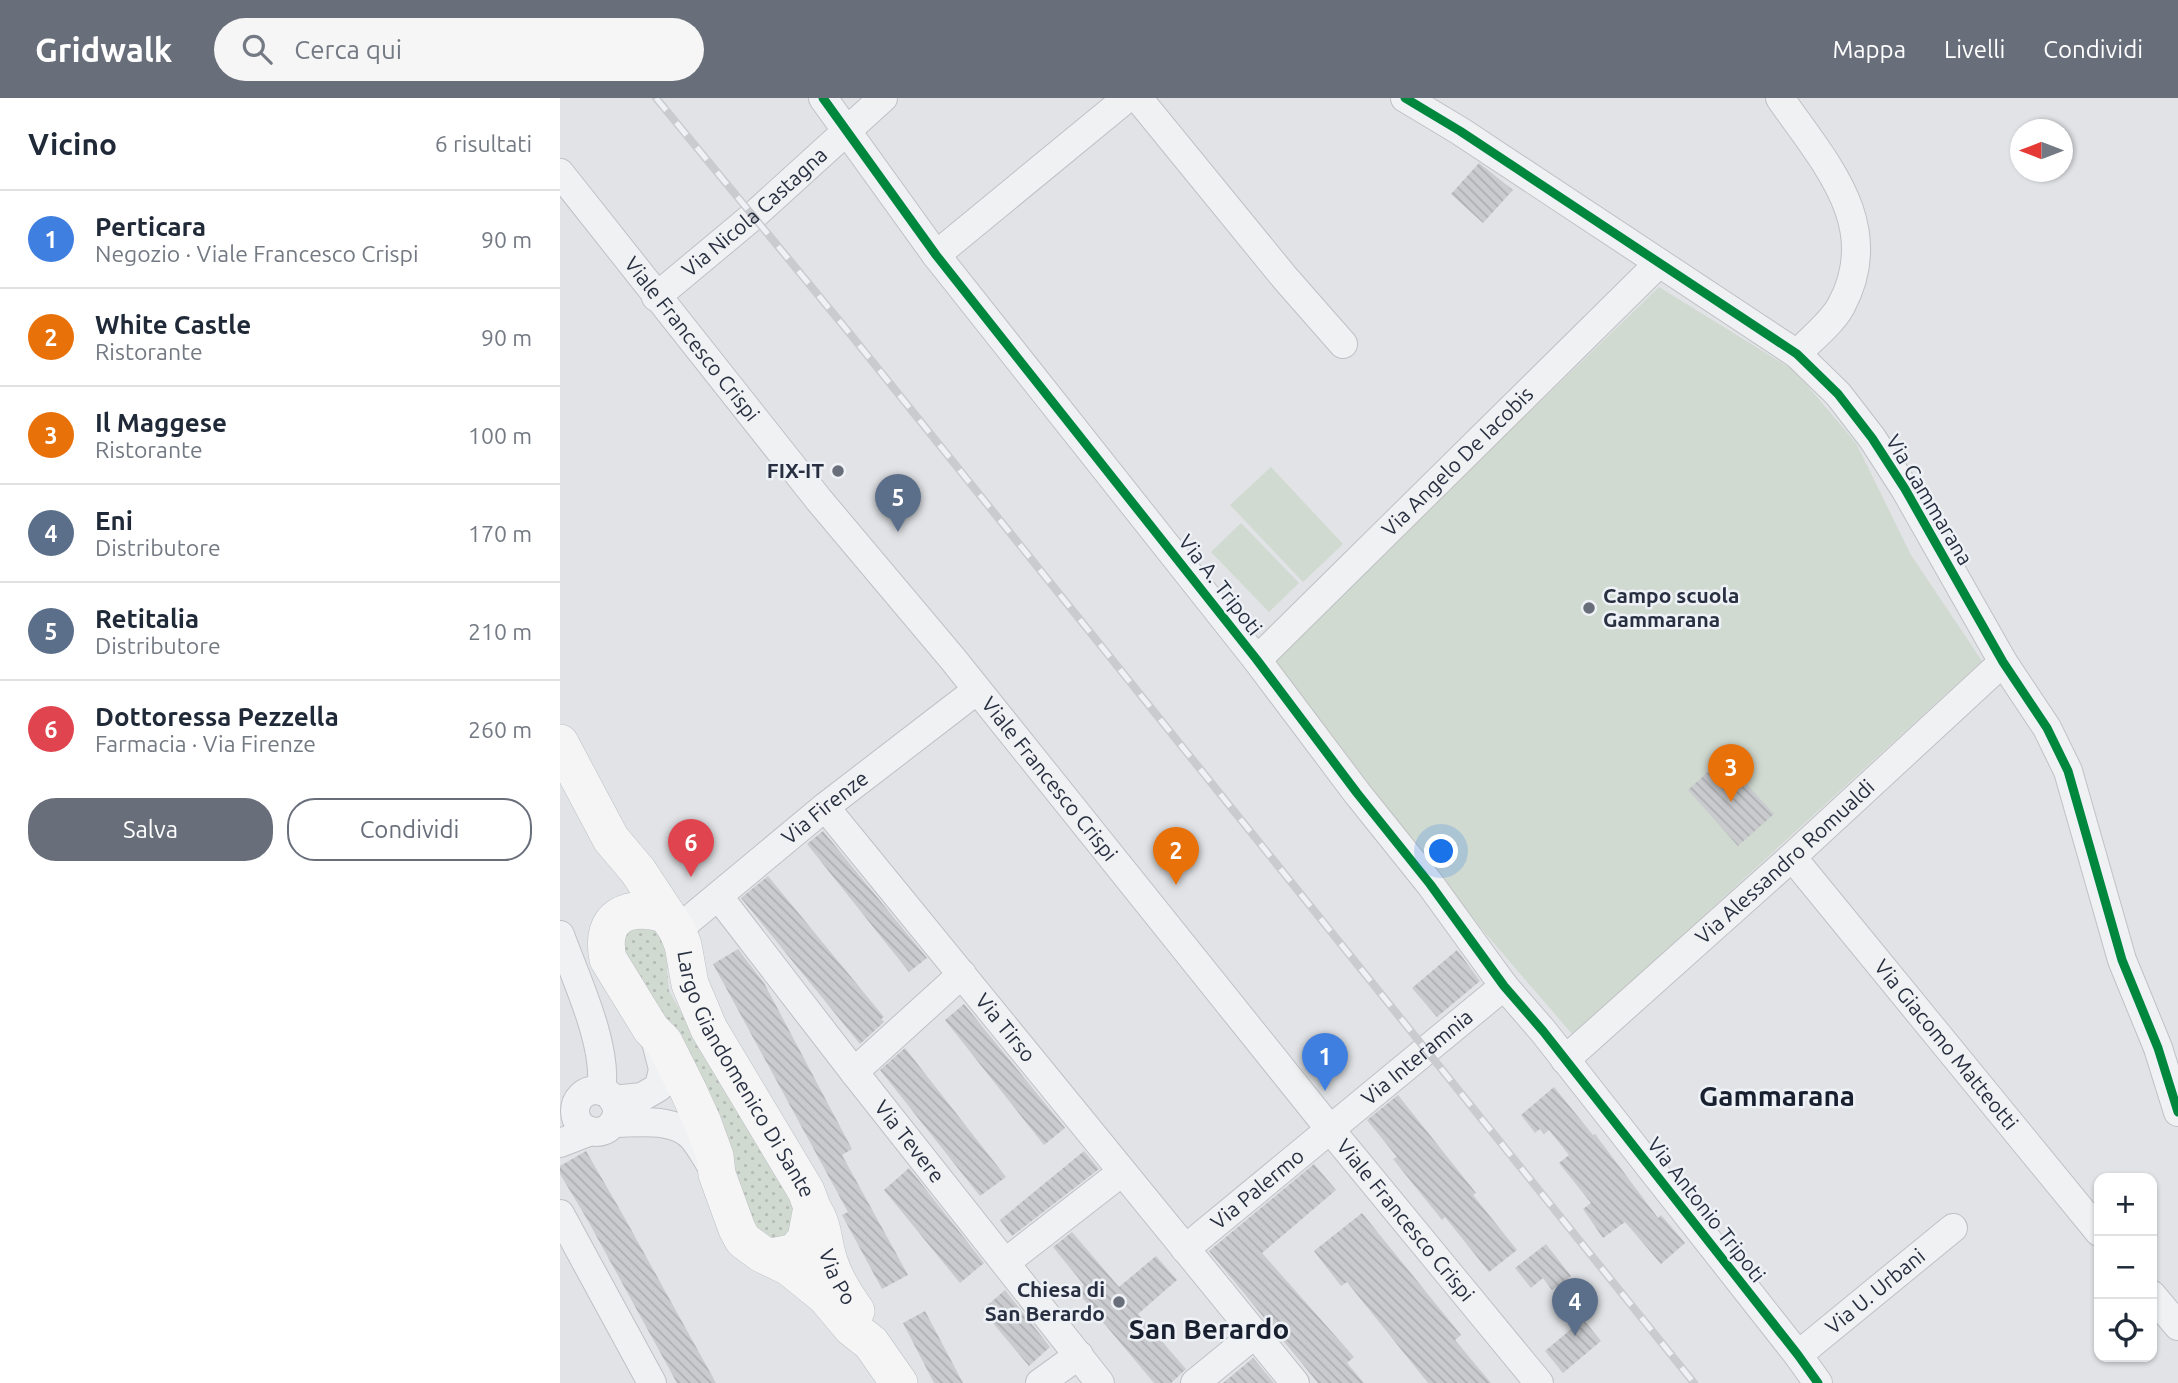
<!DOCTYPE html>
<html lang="it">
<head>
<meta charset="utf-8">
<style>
	:root { --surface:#fff; --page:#f6f6f7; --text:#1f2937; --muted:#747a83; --line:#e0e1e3; --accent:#686e7a }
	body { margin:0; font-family:Ubuntu,sans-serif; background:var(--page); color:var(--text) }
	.controls { position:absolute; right:21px; bottom:21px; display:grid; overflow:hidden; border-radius:14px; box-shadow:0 2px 5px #0004 }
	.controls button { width:63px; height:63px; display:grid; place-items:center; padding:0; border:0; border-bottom:2px solid var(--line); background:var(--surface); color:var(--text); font:35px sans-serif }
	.compass { position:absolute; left:1450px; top:21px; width:63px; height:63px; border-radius:50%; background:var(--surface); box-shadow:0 2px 5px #0004; rotate:270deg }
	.you { position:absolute; left:882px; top:754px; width:24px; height:24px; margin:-18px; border:5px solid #fff; border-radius:50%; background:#1a73e8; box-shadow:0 0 0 10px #1a73e833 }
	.badge { display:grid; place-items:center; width:46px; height:46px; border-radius:50%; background:var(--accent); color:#fff; font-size:23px; font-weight:700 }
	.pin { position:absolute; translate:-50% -58px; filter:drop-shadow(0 2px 4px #0008) }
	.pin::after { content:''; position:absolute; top:37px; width:24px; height:21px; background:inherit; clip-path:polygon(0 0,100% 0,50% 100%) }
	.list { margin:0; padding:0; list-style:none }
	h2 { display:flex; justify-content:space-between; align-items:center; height:91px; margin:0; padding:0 28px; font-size:30px }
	h2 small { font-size:23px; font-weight:400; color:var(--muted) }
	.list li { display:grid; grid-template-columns:46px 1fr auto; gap:21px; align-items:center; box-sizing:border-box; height:98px; padding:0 28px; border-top:2px solid var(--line) }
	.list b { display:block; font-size:26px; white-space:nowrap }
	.list p { margin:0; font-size:23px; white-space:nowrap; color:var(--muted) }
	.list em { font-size:23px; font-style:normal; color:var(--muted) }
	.actions { display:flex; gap:14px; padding:21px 28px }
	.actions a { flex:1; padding:16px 0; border:2px solid var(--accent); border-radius:28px; text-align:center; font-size:24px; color:var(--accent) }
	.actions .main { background:var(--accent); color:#fff }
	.icon { flex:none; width:38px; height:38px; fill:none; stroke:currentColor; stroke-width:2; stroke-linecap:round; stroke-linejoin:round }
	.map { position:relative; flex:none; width:1618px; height:1285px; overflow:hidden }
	header { display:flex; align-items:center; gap:42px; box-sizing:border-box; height:98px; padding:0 35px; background:var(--accent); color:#fff }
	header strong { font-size:33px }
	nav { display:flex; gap:38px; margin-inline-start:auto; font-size:24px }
	.search { width:490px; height:63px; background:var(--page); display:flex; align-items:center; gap:18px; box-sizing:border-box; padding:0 24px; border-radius:38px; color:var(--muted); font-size:26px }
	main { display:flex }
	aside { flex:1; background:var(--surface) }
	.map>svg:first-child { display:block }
	.grass { fill:url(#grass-dots) }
	.pitch { fill:#d1dad1 }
	.building { fill:url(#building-back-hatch) }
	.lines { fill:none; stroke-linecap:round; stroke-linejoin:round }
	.minor-casing { stroke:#bfc1c4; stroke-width:30 }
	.major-casing { stroke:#bdc0c4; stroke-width:38 }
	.minor { stroke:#f0f1f3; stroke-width:28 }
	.major { stroke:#f5f5f6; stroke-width:37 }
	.rail-casing { stroke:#c9cbce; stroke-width:8 }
	.rail { stroke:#eef1f6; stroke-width:5; stroke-dasharray:16; stroke-linecap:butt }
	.cycleway-casing { stroke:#eef1f6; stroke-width:13 }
	.cycleway { stroke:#00873e; stroke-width:9 }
	.poi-dot { fill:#686e7a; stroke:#eef1f6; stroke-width:2.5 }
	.labels { text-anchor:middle; stroke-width:5; stroke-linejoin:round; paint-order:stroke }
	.street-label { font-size:21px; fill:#272f40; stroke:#eef1f6 }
	.poi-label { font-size:21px; font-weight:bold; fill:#272f40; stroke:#eef1f6; text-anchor:end }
	.district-label { font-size:28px; font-weight:bold; fill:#192131; stroke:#eef1f6 }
</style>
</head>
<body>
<header>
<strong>Gridwalk</strong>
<div class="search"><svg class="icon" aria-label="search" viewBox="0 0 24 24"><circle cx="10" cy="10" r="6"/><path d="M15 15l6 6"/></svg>Cerca qui</div>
<nav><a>Mappa</a><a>Livelli</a><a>Condividi</a></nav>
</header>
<main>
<aside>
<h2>Vicino<small>6 risultati</small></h2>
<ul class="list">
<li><span class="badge" style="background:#3f7fe0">1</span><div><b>Perticara</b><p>Negozio · Viale Francesco Crispi</p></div><em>90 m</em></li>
<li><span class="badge" style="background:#e8710a">2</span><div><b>White Castle</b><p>Ristorante</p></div><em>90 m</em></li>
<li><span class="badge" style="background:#e8710a">3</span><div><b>Il Maggese</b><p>Ristorante</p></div><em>100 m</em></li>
<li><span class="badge" style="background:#5c6f8a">4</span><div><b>Eni</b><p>Distributore</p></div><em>170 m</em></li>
<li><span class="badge" style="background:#5c6f8a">5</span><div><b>Retitalia</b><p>Distributore</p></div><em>210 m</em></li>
<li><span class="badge" style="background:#e0444e">6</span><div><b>Dottoressa Pezzella</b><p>Farmacia · Via Firenze</p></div><em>260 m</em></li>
</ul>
<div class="actions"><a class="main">Salva</a><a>Condividi</a></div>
</aside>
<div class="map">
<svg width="1618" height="1285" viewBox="0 0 1618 1285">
	<defs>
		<pattern id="grass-dots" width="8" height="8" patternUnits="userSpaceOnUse" patternTransform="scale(1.75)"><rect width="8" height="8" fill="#d1dad1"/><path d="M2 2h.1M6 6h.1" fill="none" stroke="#b3bbb4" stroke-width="1.8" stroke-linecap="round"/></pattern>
		<pattern id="building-back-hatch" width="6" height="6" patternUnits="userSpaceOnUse" patternTransform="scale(1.75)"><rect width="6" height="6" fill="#c9cbce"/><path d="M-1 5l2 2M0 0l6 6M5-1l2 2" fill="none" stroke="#adafb2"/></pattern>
	</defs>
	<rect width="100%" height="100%" fill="#e1e3e6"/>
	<path class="grass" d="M91,823L112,859L107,872L109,893L241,1119L230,1146L201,1140L63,865L65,832Z"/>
	<path class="pitch" d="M1099,189L1235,273L1296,345L1351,457L1422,563L1013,937L925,835L711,563Z
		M711,369L783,446L743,484L670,407Z
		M681,425L739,485L709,514L651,454Z"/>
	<path class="building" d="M919,65L953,92L923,125L891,96Z
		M1163,660L1214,716L1178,748L1128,692Z
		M263,733L367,860L349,874L247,746Z
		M208,778L324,919L321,921L324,924L300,946L181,800Z
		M178,851L204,885L292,1051L282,1057L348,1177L322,1191L282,1117L288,1114L153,866Z
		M897,852L920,883L877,919L852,890Z
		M404,906L505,1030L484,1047L385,922Z
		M345,950L446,1079L420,1098L320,972Z
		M994,989L1033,1037L1035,1036L1098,1120L1101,1117L1125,1145L1101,1166L1065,1124L1043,1140L1023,1111L1031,1105L999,1065L1009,1057L989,1032L984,1036L980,1031L975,1035L961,1017Z
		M838,997L916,1095L913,1097L957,1152L929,1174L885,1119L882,1122L833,1061L837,1059L807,1022Z
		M26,1053L63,1117L156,1285H117L27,1121L0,1076V1068Z
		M524,1053L539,1071L452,1138L440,1122Z
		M754,1066L776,1092L702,1155L794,1259L787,1265L804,1285H758L649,1153Z
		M349,1070L424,1165L400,1185L324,1092Z
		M802,1115L901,1237L895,1242L931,1285H868L787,1184L781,1188L754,1153Z
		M512,1134L559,1189L596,1158L617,1182L578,1216L626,1271L611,1285H594L517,1193L524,1187L493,1149Z
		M986,1146L1011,1178L992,1192L983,1180L971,1190L955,1170Z
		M445,1192L490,1249L469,1268L422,1212Z
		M365,1213L403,1285H374L343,1225Z
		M1023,1221L1041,1243L1003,1275L985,1253Z
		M693,1260L714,1285H663Z"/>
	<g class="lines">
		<g class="minor-casing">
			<g id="minor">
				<path d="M263,0L376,157L697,562L797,695L870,786L944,888L983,933L1238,1257L1258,1285"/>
				<path d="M578,0L725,180L783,246"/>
				<path d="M845,0L900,33L1237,256L1278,296L1312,340L1345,391L1443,564L1487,630L1508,673L1562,862L1598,950L1618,1014"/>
				<path d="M1220,0C1264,64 1325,127 1281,208C1272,225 1251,241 1237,256"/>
				<path id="s1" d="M0,75L259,402L392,560L769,1030L979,1285"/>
				<path d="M376,157L567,0"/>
				<path id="s2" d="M96,199L192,119L323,0"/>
				<path id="s3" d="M697,562L1099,165"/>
				<path id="s4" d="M265,709L735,1285"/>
				<path id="s5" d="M1232,759L1539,1134"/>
				<path id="s6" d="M159,799L294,974L540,1285"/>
				<path id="s7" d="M117,832L265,709L417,592"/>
				<path d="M0,837C15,879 49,949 41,993"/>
				<path id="s8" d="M1005,962L1232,759L1443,564"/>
				<path d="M294,974L402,876"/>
				<circle cx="36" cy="1013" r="21"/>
				<path d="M53,1002L82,999L99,989L103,971L96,944"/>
				<path d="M53,1025C78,1025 115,1019 133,1040C139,1047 144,1056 149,1064"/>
				<path d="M0,1045L31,1033"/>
				<path d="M0,1116L92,1285"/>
				<path id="s9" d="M625,1151L944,888"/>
				<path d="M446,1164L562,1074"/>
				<path d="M1592,1197L1618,1228"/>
				<path id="s10" d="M1238,1257L1393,1130"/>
				<path d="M480,1285L519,1257"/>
				<path d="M635,1285L695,1236"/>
			</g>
		</g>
		<g class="major-casing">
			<g id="major">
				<path id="s11" d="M0,645L51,741L78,773L117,832L123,847L130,886L149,931L246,1093L252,1109L246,1141L235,1154L211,1159"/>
				<path d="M105,816C68,806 39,817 48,861L91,931L104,944L128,992L143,1025L155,1058L157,1076L177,1131L183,1142L202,1156L229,1169L265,1198L292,1230L311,1245L339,1285"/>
				<path id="s12" d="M252,1110C265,1129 262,1143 269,1163C275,1182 285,1197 296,1213"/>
			</g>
		</g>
		<use href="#minor" class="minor"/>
		<use href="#major" class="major"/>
		<g class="rail-casing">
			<path id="rail" d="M96,0L291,237L1134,1285"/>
		</g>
		<use href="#rail" class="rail"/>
		<g class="cycleway-casing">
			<path id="cycleway" d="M263,0L376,157L697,562L797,695L870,786L944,888L983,933L1238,1257L1258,1285
				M845,0L900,33L1237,256L1278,296L1312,340L1345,391L1443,564L1487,630L1508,673L1562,862L1598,950L1618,1014"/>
		</g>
		<use href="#cycleway" class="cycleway"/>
	</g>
	<g class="poi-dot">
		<circle cx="278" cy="373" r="7"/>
		<circle cx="1029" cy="510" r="7"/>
		<circle cx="559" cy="1204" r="7"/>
	</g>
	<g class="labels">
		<g class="street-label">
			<text dy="7" stroke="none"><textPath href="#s2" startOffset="130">Via Nicola Castagna</textPath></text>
			<text dy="7" stroke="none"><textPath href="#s1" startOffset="212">Viale Francesco Crispi</textPath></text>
			<text dy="7" stroke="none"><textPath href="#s3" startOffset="282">Via Angelo De Iacobis</textPath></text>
			<text transform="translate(1369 402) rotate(59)" y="7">Via Gammarana</text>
			<text transform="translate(660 487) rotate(52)" y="7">Via A. Tripoti</text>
			<text dy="7" stroke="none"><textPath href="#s1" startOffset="779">Viale Francesco Crispi</textPath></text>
			<text dy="7" stroke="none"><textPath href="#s7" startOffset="192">Via Firenze</textPath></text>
			<text dy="7" stroke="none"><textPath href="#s8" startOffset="296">Via Alessandro Romualdi</textPath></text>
			<text dy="7" stroke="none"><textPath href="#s4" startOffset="285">Via Tirso</textPath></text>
			<text dy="7" stroke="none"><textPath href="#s5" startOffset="243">Via Giacomo Matteotti</textPath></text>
			<text dy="7" stroke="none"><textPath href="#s9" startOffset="301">Via Interamnia</textPath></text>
			<text dy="7" stroke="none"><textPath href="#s11" startOffset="382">Largo Giandomenico Di Sante</textPath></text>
			<text dy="7" stroke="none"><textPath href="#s6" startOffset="310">Via Tevere</textPath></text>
			<text dy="7" stroke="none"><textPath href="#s9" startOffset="94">Via Palermo</textPath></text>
			<text transform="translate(1146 1112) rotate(52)" y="7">Via Antonio Tripoti</text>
			<text dy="7" stroke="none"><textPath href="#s1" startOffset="1346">Viale Francesco Crispi</textPath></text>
			<text dy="7" stroke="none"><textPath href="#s12" startOffset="74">Via Po</textPath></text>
			<text dy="7" stroke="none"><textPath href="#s10" startOffset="100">Via U. Urbani</textPath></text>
		</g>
		<g class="poi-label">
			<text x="264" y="380">FIX-IT</text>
			<text x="1043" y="505" text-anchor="start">Campo scuola<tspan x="1043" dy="24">Gammarana</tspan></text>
			<text x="545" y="1199">Chiesa di<tspan x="545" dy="24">San Berardo</tspan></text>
		</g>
		<g class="district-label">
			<text x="1217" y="1008">Gammarana</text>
			<text x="649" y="1241">San Berardo</text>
		</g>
	</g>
</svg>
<div class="controls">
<button>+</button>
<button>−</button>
<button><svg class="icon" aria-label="locate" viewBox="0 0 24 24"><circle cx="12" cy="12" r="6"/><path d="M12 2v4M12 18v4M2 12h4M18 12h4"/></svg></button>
</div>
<svg class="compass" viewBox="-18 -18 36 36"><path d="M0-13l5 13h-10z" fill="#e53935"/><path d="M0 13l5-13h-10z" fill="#747a83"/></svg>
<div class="you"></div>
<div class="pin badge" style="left:765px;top:993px;background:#3f7fe0">1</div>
<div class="pin badge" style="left:616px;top:787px;background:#e8710a">2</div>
<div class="pin badge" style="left:1171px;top:704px;background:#e8710a">3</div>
<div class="pin badge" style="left:1015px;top:1238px;background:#5c6f8a">4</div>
<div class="pin badge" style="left:338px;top:434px;background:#5c6f8a">5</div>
<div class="pin badge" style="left:131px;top:779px;background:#e0444e">6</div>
</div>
</main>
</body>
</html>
